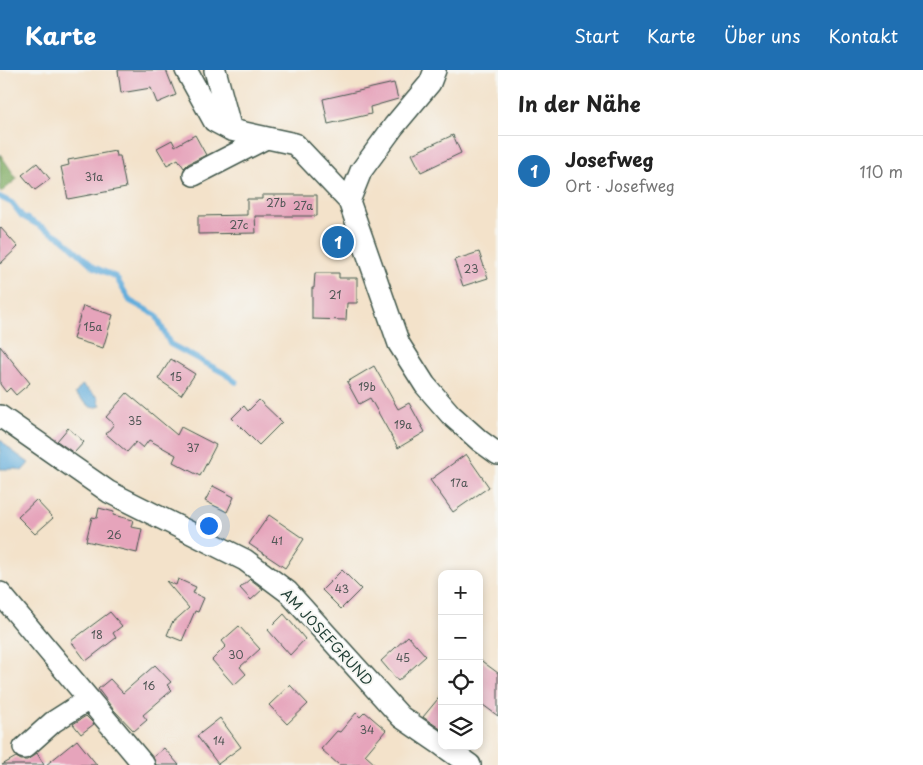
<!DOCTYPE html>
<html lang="de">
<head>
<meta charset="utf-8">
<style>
	:root { --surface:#fff; --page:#f6f6f6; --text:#222; --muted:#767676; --line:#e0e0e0; --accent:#1f6fb2 }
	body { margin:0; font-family:"Playpen Sans",sans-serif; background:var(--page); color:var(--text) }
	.controls { position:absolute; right:15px; bottom:15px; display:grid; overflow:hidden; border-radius:10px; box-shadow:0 2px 8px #0003 }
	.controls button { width:45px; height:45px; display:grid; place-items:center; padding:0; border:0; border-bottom:1px solid var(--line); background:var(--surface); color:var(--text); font:25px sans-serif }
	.you { position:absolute; left:208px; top:455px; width:18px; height:18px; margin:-12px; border:4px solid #fff; border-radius:50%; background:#1a73e8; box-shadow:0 0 0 8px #1a73e833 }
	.badge { display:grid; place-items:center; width:32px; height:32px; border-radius:50%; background:var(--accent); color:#fff; font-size:16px; font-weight:700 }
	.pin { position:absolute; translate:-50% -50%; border:2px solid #fff; box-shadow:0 1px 5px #0006 }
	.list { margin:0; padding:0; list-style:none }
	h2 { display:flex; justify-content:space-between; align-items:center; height:65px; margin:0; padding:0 20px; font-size:21px }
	h2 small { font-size:16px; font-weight:400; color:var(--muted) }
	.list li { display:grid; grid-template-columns:32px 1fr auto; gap:15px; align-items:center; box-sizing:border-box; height:70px; padding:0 20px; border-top:1px solid var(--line) }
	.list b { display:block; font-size:19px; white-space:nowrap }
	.list p { margin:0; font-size:16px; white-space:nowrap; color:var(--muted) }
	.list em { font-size:16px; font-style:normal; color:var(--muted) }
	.icon { flex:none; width:28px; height:28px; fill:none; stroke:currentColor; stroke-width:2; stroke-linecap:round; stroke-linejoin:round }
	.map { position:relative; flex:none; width:498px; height:695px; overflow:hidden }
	header { display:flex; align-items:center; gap:30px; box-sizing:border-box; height:70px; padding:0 25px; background:var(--accent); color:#fff }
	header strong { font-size:24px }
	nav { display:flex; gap:28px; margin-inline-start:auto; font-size:18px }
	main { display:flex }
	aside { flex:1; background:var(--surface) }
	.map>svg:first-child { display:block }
	.forest { fill:#80ac64; stroke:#50744c }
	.water { fill:#63addb; stroke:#417588 }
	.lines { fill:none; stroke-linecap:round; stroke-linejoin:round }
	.stream { stroke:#63addb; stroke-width:5.5 }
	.building { fill:#e6a4bb }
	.minor-casing { stroke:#3f564a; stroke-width:24 }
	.minor { stroke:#fff; stroke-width:21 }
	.labels { text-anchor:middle; stroke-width:4; stroke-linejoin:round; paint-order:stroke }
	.number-label { font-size:11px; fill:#515756 }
	.street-label { font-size:14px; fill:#1f3d34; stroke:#f6f6f2 }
</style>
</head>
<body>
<header>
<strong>Karte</strong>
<nav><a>Start</a><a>Karte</a><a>Über uns</a><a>Kontakt</a></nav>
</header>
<main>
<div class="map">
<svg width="498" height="695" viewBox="0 0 498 695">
	<rect width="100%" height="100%" fill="#f6f6f2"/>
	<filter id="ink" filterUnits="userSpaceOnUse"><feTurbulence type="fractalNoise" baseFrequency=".02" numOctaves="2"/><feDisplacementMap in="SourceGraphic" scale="10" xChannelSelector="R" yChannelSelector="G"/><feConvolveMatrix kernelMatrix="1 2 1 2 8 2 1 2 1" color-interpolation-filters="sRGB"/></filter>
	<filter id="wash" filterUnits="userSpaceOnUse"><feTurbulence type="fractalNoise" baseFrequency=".0096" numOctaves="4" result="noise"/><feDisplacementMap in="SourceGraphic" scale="20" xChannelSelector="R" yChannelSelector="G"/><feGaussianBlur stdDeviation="1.12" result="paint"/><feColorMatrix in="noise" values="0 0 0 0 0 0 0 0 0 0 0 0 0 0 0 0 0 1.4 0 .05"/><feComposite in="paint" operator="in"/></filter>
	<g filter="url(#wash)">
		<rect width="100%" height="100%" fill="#f3e2ca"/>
		<path class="forest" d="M0,84L17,109L0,123Z"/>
		<path class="water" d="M82,315L99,328L98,330L101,335L98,337H93L92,338L75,324Z
			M0,369L11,380L29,393L22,401L17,399H0Z"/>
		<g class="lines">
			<path class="stream" d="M0,127L12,133L22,146L62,168L94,197L116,207L130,231L156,245L170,274L224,303L236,312"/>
		</g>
		<g id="blocks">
			<path class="building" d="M118,0H166L176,25L157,33L151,18L121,23Z
				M394,13L398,29L370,37L371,44L328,54L323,29Z
				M195,65L206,85L188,94L184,98L178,89L167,95L157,78L172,70L175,76Z
				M453,65L461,83L421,102L412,84Z
				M115,81L116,86H120L126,118L68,129L61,97L69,95L68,90Z
				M37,93L50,109L35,120L22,105Z
				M262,125H317V146H255L256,163L198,164V146L247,145V129H262Z
				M0,157L18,177L0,194Z
				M479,182L488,208L463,216L454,190Z
				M315,203H339V208H357V233H347L346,250L312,249V218H314Z
				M83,236L113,245L103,278L73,269Z
				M0,276L30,313L16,325L10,318L6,322L0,314Z
				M171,289L195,304L181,325L158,309Z
				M374,296L398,339L409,333L425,362L398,378L370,328L359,334L347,312Z
				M127,323L177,365L181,357L216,375L200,406L173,392L176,385L149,370L143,378L136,372L127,382L106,364L114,354L106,347Z
				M259,330L282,352L259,375L232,348L244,336L248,341Z
				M68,358L84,372L74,383L57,371Z
				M466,384L489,417L453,442L430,410Z
				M213,416L234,427L227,442L205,431Z
				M36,430L53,448L35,464L18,447Z
				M99,438L114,442L113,445L133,450L131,457L142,459L137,483L86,471L92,447L97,448Z
				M269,445L304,469L285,498L249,474Z
				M342,500L361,519L341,539L322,520Z
				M178,509L196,517L193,523L204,528L198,542L195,541L182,571L167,565L172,553L189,538L166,511L176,515Z
				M250,509L263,519L251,530L240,518Z
				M110,542L122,556L113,563L116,568L86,591L71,571Z
				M284,544L305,569L290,585L268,560Z
				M239,556L260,579L240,597L246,604L234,615L212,590L226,576L222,571Z
				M408,566L426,586L398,611L381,591Z
				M479,589L498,603V646L479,632Z
				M155,595L171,612L167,615L172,620L143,645L147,650L134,661L113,639L98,619L110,609L123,623Z
				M290,615L308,634L287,654L269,635Z
				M442,624V660L423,647Z
				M365,642L386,660L365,685L376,695H339L321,679L337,661L340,662L356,643L360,647Z
				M86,646L94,654L81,664L73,654Z
				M220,648L241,677L218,694L197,666Z
				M77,670L97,695H46Z
				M164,678L179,695H156L153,687Z
				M37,683L44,695H2L16,687L21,690H27Z"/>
		</g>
	</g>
	<g filter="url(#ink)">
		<use href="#blocks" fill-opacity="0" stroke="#3f564a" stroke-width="1"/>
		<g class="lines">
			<g class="minor-casing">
				<path id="minor" d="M186,0L214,51L231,60L295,74L349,131L399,274L425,315L451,345L480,371L498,384
					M215,0L231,60
					M194,105L266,68
					M349,131L361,101L394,56L430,13L435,0
					M0,346L109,422L245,490L288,522L401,647L442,675
					M0,523L144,695
					M443,676L470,695
					M24,678L53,652L89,629"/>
			</g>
			<use href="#minor" class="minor"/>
		</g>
	</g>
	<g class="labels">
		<g class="number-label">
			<text x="94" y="111">31a</text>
			<text x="276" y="137">27b</text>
			<text x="303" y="140">27a</text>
			<text x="239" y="159">27c</text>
			<text x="471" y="203">23</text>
			<text x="335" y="229">21</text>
			<text x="93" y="261">15a</text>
			<text x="176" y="311">15</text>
			<text x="367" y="321">19b</text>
			<text x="135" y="355">35</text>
			<text x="403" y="359">19a</text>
			<text x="193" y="382">37</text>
			<text x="459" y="417">17a</text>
			<text x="114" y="469">26</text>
			<text x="277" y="475">41</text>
			<text x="342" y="523">43</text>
			<text x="97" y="569">18</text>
			<text x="236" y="589">30</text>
			<text x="403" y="592">45</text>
			<text x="149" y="620">16</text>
			<text x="367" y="664">34</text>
			<text x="219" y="675">14</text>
		</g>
		<g class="street-label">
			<text transform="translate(327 567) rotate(47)" y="5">AM JOSEFGRUND</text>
		</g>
	</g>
</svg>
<div class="controls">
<button>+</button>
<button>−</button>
<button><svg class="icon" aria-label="locate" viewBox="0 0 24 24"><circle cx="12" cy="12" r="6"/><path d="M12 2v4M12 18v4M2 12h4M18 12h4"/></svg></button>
<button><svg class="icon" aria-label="layers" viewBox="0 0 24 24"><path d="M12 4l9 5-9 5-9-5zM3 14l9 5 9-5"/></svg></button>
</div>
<div class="you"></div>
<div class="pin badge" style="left:338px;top:172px">1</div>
</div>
<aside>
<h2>In der Nähe<small></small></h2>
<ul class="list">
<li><span class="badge">1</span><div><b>Josefweg</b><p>Ort · Josefweg</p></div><em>110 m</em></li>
</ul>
</aside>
</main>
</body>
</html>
